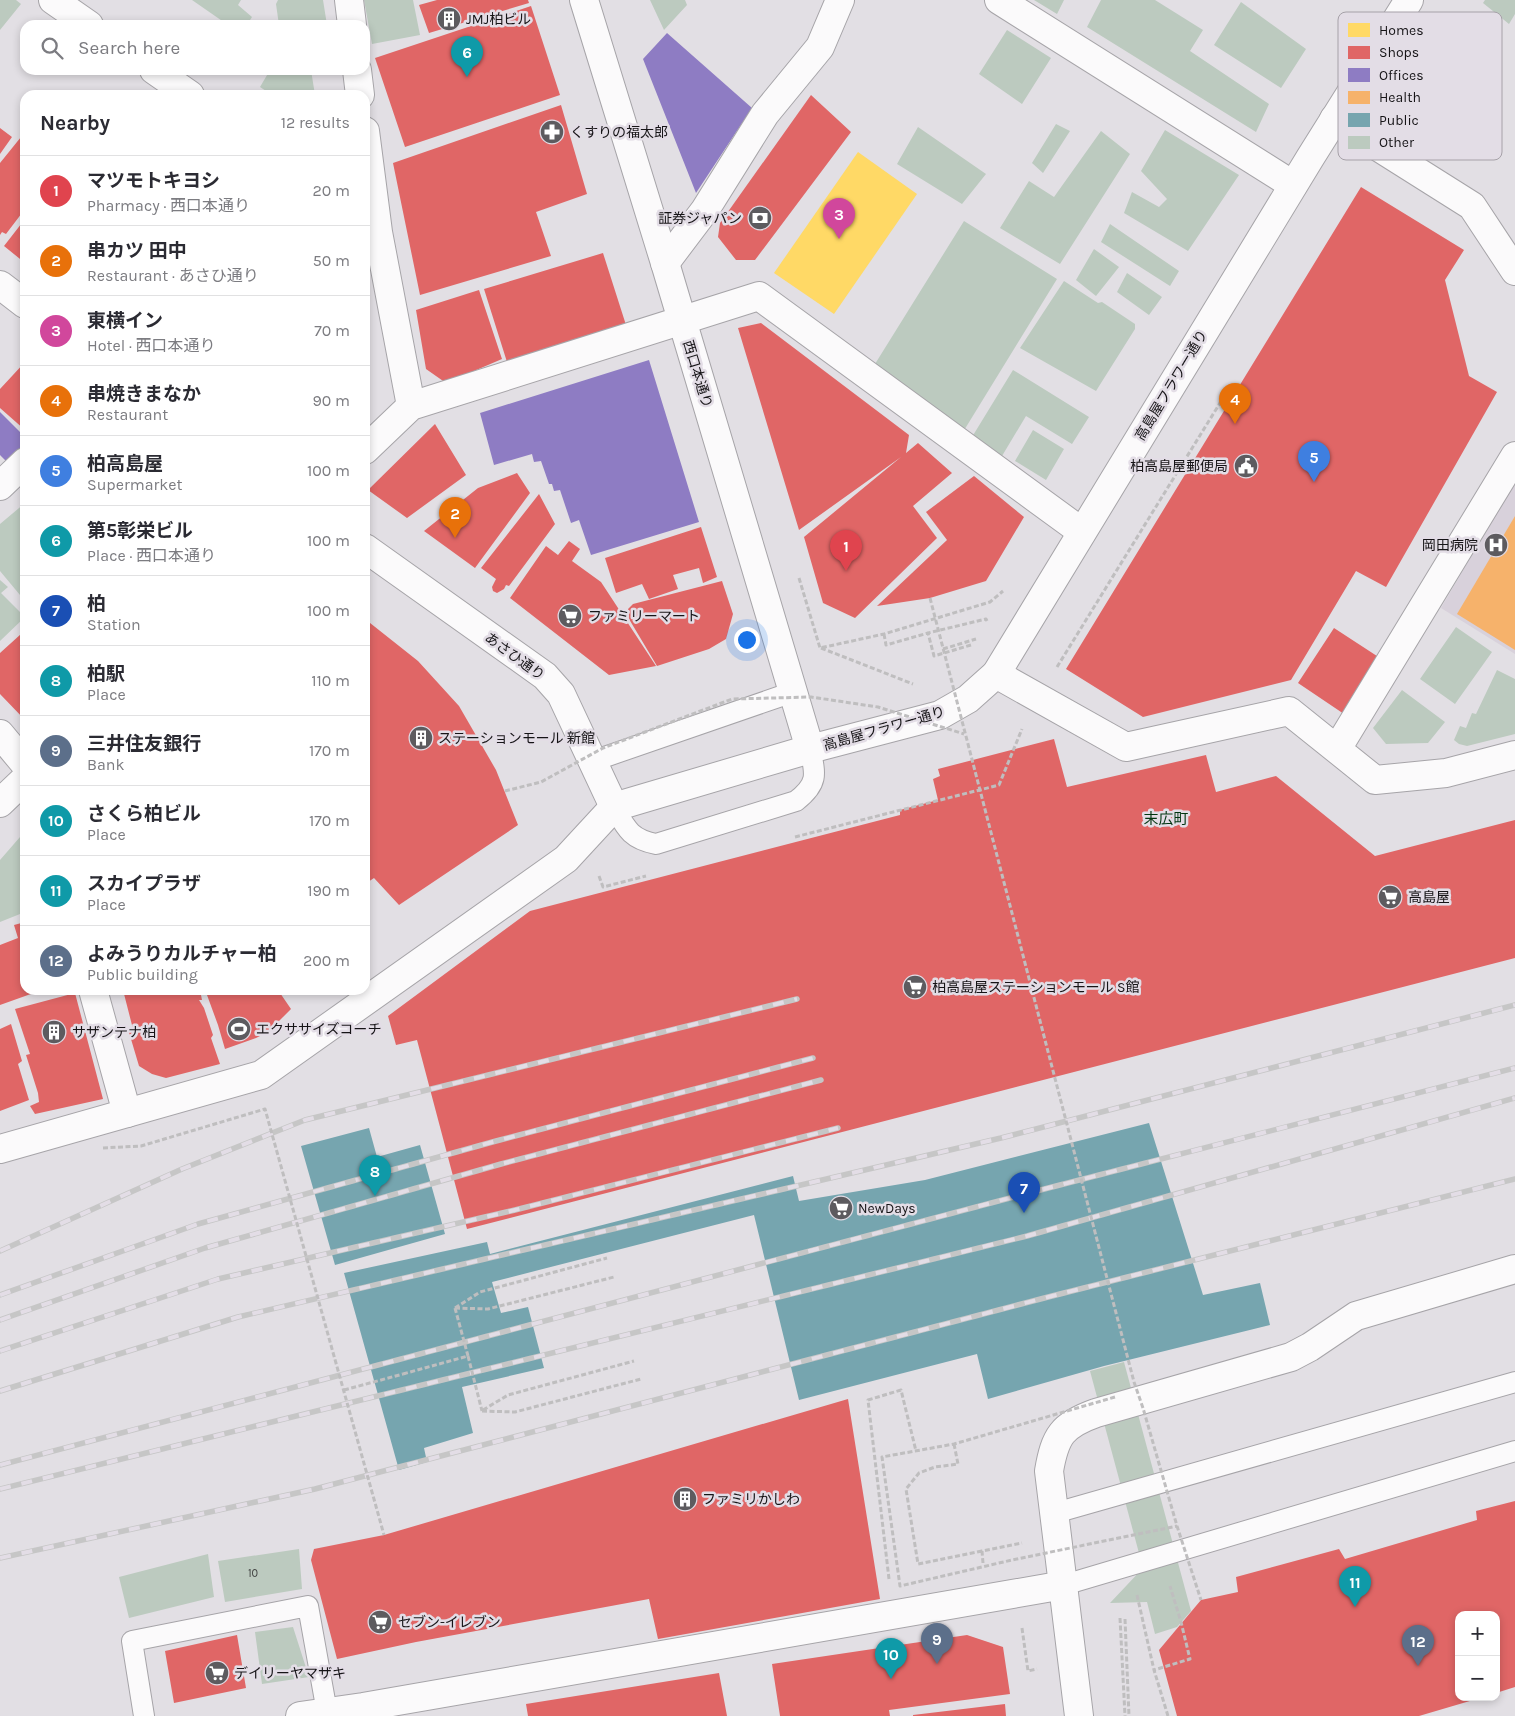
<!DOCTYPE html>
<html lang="en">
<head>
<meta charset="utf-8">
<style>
	:root { --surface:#fff; --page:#f7f7f7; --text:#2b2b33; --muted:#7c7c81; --line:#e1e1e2; --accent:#5d5b5f }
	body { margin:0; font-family:Karla,"Noto Sans JP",sans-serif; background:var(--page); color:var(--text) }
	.controls { position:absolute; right:15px; bottom:15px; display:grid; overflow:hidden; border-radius:10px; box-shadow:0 2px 8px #0003 }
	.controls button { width:45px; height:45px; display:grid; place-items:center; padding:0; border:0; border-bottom:1px solid var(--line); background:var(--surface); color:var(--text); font:25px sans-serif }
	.you { position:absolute; left:746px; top:639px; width:18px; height:18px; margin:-12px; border:4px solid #fff; border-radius:50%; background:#1a73e8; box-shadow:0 0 0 8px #1a73e833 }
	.badge { display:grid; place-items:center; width:32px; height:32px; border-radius:50%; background:var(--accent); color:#fff; font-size:16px; font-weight:700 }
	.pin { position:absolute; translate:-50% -41px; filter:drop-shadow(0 1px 2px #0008) }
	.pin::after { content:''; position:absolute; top:26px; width:18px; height:15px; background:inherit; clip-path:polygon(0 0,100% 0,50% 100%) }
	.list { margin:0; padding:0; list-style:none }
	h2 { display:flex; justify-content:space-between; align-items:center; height:65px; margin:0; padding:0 20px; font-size:21px }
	h2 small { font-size:16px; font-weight:400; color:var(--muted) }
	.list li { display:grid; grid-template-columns:32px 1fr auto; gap:15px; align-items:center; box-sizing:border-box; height:70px; padding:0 20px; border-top:1px solid var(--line) }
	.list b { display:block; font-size:19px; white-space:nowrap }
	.list p { margin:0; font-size:16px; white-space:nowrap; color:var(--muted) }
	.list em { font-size:16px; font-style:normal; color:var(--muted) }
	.icon { flex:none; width:28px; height:28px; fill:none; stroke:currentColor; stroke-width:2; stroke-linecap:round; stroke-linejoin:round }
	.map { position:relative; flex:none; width:1515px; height:1716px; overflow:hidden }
	.search { position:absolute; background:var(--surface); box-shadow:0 2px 8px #0003; left:20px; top:20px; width:350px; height:55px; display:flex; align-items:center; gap:12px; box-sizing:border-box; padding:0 18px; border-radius:15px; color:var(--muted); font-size:19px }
	.panel { position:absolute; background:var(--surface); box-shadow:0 2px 8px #0003; left:20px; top:90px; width:350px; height:905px; border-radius:15px }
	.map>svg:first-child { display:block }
	.built { fill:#d8d1db }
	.homes { fill:#ffd966 }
	.shops { fill:#e06666 }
	.offices { fill:#8e7cc3 }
	.health { fill:#f6b26b }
	.public { fill:#76a5af }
	.building { fill:#bccabf }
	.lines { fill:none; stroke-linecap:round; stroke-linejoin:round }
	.lane-casing { stroke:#a6a4a8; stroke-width:22 }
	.street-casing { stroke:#a6a4a8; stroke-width:30 }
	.secondary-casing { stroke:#a6a4a8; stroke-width:30 }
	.path { stroke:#bfbebf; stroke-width:3; stroke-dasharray:5 2.5; stroke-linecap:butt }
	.lane { stroke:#fbfafb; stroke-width:20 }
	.street { stroke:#fbfafb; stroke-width:28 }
	.secondary { stroke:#fbfafb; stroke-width:28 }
	.rail-casing { stroke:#c6c6c6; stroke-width:5.5 }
	.rail { stroke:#e3dde6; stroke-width:4; stroke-dasharray:11; stroke-linecap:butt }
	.path-bridge { stroke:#bfbebf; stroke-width:3; stroke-dasharray:5 2.5; stroke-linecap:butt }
	.labels { text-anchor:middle; stroke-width:5; stroke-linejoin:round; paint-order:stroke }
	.number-label { font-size:11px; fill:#404241 }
	.poi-label { font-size:14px; fill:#161417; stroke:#e3dde6; text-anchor:start }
	.street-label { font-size:14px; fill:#161417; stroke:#e3dde6 }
	.neighbourhood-label { font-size:15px; fill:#013410; stroke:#e3dde6 }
	.key { fill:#e3dde6; stroke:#a6a1a8; stroke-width:1 }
	.key-label { font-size:14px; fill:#161417 }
</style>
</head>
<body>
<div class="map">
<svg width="1515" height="1716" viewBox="0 0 1515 1716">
	<rect width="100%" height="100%" fill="#e2dfe4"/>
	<path class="built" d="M1515,482V654L1441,608Z"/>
	<path class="homes" d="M858,152L917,194L834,314L774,273Z"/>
	<path class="shops" d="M437,0H528L529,3L429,33L419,5Z
		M531,6L560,95L405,147L375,58Z
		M811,95L851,132L755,260H736L718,237L720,223Z
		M561,105L587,194L536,212L551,256L420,295L393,163Z
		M0,128L12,137L0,154Z
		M21,137L25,140V209L6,234L2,232L0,235V163Z
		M1361,187L1464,250L1445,280L1469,376L1497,392L1386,587L1356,571L1291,680L1143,717L1066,669Z
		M25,219V263L4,246Z
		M603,253L626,325L507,362L484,289Z
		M479,290L502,359L446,383L426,369L416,310Z
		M761,323L909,435L906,453L918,443L952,473L913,506L937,538L855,618L823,603L804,537L901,457L799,530L738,328Z
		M25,362V430L0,408V389Z
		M435,424L466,475L407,518L368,490Z
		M517,473L530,493L475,568L424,531L478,488Z
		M974,476L1024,517L986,581L930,598L877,606L947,540L926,512Z
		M539,494L555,524L509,586L506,585L504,589L497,593L493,591L492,587L496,579L481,568Z
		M701,527L717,577L703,583L699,568L673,575L678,589L649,599L642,584L616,593L605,558Z
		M569,541L580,549L572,561L601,582L656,666L609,675L510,598L546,546L558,555Z
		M722,581L733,614L726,639L709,649L657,666L629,619L628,609L633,604Z
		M365,619L418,661L459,706L496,770L518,825L399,905L374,878L365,884Z
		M1334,628L1380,658L1344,714L1298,683Z
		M21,634L25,638V720L0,694V653Z
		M1054,739L1067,787L1206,755L1216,792L1276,776L1375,856L1515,820V958L467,1229L417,1040L396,1045L388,1016L530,911L900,815V810L938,800L933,779L940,776L938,769Z
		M25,922V990H42L0,1005V945L18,938L14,925Z
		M123,990H200L202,1000H199L204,1008L213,1035L211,1038L220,1064L166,1078L152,1074L139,1066L128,1029H133Z
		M209,990H278L291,1009L268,1032L256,1038L225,1049L218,1025L207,995L211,994Z
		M75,993L103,1099L35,1114L30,1106L39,1102L38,1093L26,1055L30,1054L15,1009Z
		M11,1024L22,1061L18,1064L29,1100L0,1111V1029Z
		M848,1399L880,1599L658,1639L649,1599L416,1642L337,1659L311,1560L314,1549L384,1535Z
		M1515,1501V1687L1496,1693V1615H1459V1697L1480,1698L1419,1716H1177L1159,1650L1201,1600L1238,1592L1236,1577L1339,1549L1345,1559L1477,1520L1476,1511Z
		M237,1635L246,1688L174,1703L165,1651Z
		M967,1635L1003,1647L1010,1694L889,1710L890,1716H780L772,1664Z
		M719,1673L727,1716H528L526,1704Z
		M1005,1704L1006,1716H913V1715Z"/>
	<path class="offices" d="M667,33L752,108L696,193L643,59Z
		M649,360L699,522L591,555L579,520L571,523L560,490L554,491L552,484H549L541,461L534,462L532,454L494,465L480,413Z
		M0,412L25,437V451L10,465L0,455Z"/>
	<path class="health" d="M1515,516V650L1457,614Z"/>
	<path class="public" d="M1149,1123L1203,1295L1260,1283L1270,1325L1104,1366L988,1399L977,1354L799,1400L754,1215L492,1282L501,1313L528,1307L544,1368L462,1387L473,1433L424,1448L427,1462L399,1470L344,1273L487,1242L490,1254L793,1176L799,1201L925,1180Z
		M369,1128L377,1157L420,1145L445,1234L335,1265L301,1146Z"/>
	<path class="building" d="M0,0H16L21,4L0,30Z
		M192,0H241L238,5L252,17L247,25H228Z
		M278,0H323L327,25H279L276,4Z
		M364,0H413L420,35L372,44Z
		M650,0H685L687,5L664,30Z
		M1034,0H1064L1057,14Z
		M1101,0H1155L1203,30L1190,51L1269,104L1256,132L1087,27Z
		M1485,0H1515V14L1509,24L1483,3Z
		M1241,2L1306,49L1281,88L1214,45Z
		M1007,30L1051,58L1022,104L979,74Z
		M270,70H311L315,95H272L260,87Z
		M1056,124L1070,131L1043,173L1032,163Z
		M918,127L986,174L962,204L897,164Z
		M1165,130L1239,175L1188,251L1124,213L1132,192L1159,207L1167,199L1141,171Z
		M1101,131L1130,154L1060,264L1000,228L1029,181L1054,197Z
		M964,221L1057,279L963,432L875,364Z
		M1110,224L1179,271L1170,286L1101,242Z
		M1094,249L1119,267L1096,296L1076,280Z
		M1127,273L1162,297L1149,315L1117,292Z
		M1064,281L1098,303L1102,302L1135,324V329L1096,391L1020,348Z
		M1013,370L1089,417L1072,444L1026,416L1002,456L972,437Z
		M1033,430L1064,449L1046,480L1015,461Z
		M25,503V601L0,571V524Z
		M0,580L8,587L1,593L25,617L0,641Z
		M1456,627L1492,652L1455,704L1420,679Z
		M1497,670L1515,679V734L1467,746L1459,744L1454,740L1460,726L1466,728L1472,713L1476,714Z
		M1402,690L1445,722L1428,743L1386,744L1373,728Z
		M20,837L25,850V912L0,922V860Z
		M1124,1362L1191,1611L1177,1627L1155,1634L1147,1602L1110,1603L1143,1568L1090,1371Z
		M299,1549L302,1589L225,1602L218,1561Z
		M208,1554L214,1597L129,1618L119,1577Z
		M293,1627L309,1677L262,1684L255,1632Z"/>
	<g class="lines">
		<g class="lane-casing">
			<path id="lane" d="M593,761L793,692
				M614,807C626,828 630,839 656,844L796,801C818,784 816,775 810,749
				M1055,1513L1515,1382
				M1064,1585L1515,1451
				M144,1716L132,1641L308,1606L327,1712"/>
		</g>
		<g class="street-casing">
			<path id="street" d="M53,0L89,25
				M349,0L352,25
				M999,0L1293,185
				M154,70L190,95
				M357,70L360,95
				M1334,119L1472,206L1515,271
				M365,131L378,232L411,406
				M665,263L705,210L765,114L820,47L840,0
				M0,285L25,304
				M365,450L411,406L759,296L1082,532
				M0,486L25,462
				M365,548L545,676L561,694L614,807
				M996,674L1126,747L1289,711L1375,780L1446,773L1515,755
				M0,734L25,764
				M1337,749L1515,456
				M0,803L25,779
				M93,990L127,1113
				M300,1716L363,1707L1064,1585
				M1079,1716L1049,1471C1055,1436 1062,1425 1096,1413L1291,1357L1310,1347L1356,1316L1515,1269"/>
		</g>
		<g class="secondary-casing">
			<path id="secondary" d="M584,0L665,263L810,749
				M0,1149L261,1075L566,859L614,807L810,749L940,715L968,699L996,674L1310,158L1409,0"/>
		</g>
		<path class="path" d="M799,578L820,648L884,634L990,602L1003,591
			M884,634L886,645L928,633
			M971,645L934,656L928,633L986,619L987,621
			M821,648L913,684
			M943,649L976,639
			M1057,667L1228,390
			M795,837L999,785L1022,729
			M599,876L603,887L646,876
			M455,1308L488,1309L614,1277
			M455,1308L480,1292L607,1258
			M344,1390L403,1374
			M483,1410L508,1395L634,1361
			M482,1411L515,1412L641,1379
			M954,1444L958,1464L935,1467L919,1473L906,1489L918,1564L982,1551
			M983,1563L982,1551L1022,1543
			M889,1579L868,1400L901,1390L916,1451
			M1137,1595L1154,1670
			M1120,1618L1125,1716
			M1125,1619L1129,1716
			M1022,1628L1028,1671L1037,1669
			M1168,1716L1154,1670L1190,1659L1181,1622L1170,1586"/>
		<use href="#lane" class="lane"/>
		<use href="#street" class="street"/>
		<use href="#secondary" class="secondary"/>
		<g class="rail-casing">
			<path id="rail" d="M0,1251L182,1169L305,1120L797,999
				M0,1295L198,1224L496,1141L813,1058
				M0,1320L205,1248L501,1164L821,1080
				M0,1351L218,1279L515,1210L838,1128
				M0,1391L238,1317L1001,1138L1515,1005
				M0,1465L1021,1195L1515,1068
				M0,1489L1027,1236L1515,1098
				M0,1558L315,1489L1052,1296L1515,1179"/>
		</g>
		<use href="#rail" class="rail"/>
		<path class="path-bridge" d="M930,598L1134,1382L1143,1408L1177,1526L1201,1600
			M505,791L541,782L603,748L732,699L811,697L878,707L964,734
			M103,1148L141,1146L265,1109L384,1535
			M455,1308L468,1356
			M403,1374L468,1356L482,1411
			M1115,1397L954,1444L882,1457L900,1586L1012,1560L1177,1526"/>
	</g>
	<defs>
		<g id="building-disc" transform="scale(1.25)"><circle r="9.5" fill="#5d5b5f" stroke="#e3dde6"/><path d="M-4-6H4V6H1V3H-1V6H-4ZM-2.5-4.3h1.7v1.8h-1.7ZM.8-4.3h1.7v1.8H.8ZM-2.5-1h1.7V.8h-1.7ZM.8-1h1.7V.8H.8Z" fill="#fff"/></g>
		<g id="pharmacy-disc" transform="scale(1.25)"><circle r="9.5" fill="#5d5b5f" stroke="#e3dde6"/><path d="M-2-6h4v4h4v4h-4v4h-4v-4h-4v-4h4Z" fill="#fff"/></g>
		<g id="bank-disc" transform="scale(1.25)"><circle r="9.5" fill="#5d5b5f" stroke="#e3dde6"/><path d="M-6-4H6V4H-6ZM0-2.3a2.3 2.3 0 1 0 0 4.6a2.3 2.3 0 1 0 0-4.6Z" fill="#fff"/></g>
		<g id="civic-disc" transform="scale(1.25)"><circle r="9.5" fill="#5d5b5f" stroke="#e3dde6"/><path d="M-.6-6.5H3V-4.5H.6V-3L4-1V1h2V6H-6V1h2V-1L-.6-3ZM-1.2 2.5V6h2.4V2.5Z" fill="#fff"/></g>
		<g id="hospital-disc" transform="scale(1.25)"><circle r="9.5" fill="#5d5b5f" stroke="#e3dde6"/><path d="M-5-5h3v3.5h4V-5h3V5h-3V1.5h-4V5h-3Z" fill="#fff"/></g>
		<g id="supermarket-disc" transform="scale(1.25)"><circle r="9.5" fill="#5d5b5f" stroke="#e3dde6"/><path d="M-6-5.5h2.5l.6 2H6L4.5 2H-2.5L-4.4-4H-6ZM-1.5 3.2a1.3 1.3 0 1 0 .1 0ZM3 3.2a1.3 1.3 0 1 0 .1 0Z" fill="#fff"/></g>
		<g id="stadium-disc" transform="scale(1.25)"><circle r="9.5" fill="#5d5b5f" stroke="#e3dde6"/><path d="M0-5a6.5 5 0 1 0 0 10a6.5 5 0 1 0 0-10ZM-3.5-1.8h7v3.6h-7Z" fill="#fff"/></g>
	</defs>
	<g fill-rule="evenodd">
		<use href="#building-disc" x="449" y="19"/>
		<use href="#pharmacy-disc" x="552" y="132"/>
		<use href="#bank-disc" x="760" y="218"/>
		<use href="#civic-disc" x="1246" y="466"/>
		<use href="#hospital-disc" x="1496" y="545"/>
		<use href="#supermarket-disc" x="570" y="616"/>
		<use href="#building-disc" x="421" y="738"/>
		<use href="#supermarket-disc" x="1390" y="897"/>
		<use href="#supermarket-disc" x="915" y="987"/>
		<use href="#stadium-disc" x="239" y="1029"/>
		<use href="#building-disc" x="54" y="1032"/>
		<use href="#supermarket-disc" x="841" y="1208"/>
		<use href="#building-disc" x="685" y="1499"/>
		<use href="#supermarket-disc" x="380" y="1622"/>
		<use href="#supermarket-disc" x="217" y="1673"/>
	</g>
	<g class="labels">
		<g class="number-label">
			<text x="253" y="1577">10</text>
		</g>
		<g class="poi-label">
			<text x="466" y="24">JMJ柏ビル</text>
			<text x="570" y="137">くすりの福太郎</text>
			<text x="742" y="223" text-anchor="end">証券ジャパン</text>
			<text x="1228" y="471" text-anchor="end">柏高島屋郵便局</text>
			<text x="1478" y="550" text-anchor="end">岡田病院</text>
			<text x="588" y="621">ファミリーマート</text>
			<text x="438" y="743">ステーションモール 新館</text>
			<text x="1408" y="902">高島屋</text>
			<text x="932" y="992">柏高島屋ステーションモール S館</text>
			<text x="256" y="1034">エクササイズコーチ</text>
			<text x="72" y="1037">サザンテナ柏</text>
			<text x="858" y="1213">NewDays</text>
			<text x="702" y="1504">ファミリかしわ</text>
			<text x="398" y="1627">セブン-イレブン</text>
			<text x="234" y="1678">デイリーヤマザキ</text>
		</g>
		<g class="street-label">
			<text transform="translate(698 374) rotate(73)" y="5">西口本通り</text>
			<text transform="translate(1171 385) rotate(-59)" y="5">高島屋フラワー通り</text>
			<text transform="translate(515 656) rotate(36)" y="5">あさひ通り</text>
			<text transform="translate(884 728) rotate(-16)" y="5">高島屋フラワー通り</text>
		</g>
		<g class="neighbourhood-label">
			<text x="1166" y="824">末広町</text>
		</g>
	</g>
	<rect x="1338" y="12" width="164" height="148" rx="8" class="key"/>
	<rect x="1348" y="23" width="22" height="14" fill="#ffd966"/>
	<rect x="1348" y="46" width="22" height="13" fill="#e06666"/>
	<rect x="1348" y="68" width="22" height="14" fill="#8e7cc3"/>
	<rect x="1348" y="91" width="22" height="13" fill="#f6b26b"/>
	<rect x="1348" y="113" width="22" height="14" fill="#76a5af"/>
	<rect x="1348" y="136" width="22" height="13" fill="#bccabf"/>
	<g class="key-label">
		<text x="1379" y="35">Homes</text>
		<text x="1379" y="57">Shops</text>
		<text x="1379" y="80">Offices</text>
		<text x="1379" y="102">Health</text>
		<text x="1379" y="125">Public</text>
		<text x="1379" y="147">Other</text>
	</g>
</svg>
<div class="controls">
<button>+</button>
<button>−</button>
</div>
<div class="you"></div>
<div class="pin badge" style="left:846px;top:571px;background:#e0444e">1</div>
<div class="pin badge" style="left:455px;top:538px;background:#e8710a">2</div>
<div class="pin badge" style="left:839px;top:239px;background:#d1479c">3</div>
<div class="pin badge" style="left:1235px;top:424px;background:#e8710a">4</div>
<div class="pin badge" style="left:1314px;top:482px;background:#3f7fe0">5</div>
<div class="pin badge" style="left:467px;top:77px;background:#0f9aa8">6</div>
<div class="pin badge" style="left:1024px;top:1213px;background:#1a4fb4">7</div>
<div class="pin badge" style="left:375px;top:1196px;background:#0f9aa8">8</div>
<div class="pin badge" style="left:937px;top:1664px;background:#5c6f8a">9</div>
<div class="pin badge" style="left:891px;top:1679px;background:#0f9aa8">10</div>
<div class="pin badge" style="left:1355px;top:1607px;background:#0f9aa8">11</div>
<div class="pin badge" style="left:1418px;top:1666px;background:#5c6f8a">12</div>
<div class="search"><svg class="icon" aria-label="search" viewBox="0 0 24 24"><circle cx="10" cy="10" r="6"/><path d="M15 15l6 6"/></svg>Search here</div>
<section class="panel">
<h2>Nearby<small>12 results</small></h2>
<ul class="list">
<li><span class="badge" style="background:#e0444e">1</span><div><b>マツモトキヨシ</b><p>Pharmacy · 西口本通り</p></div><em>20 m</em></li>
<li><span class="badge" style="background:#e8710a">2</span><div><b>串カツ 田中</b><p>Restaurant · あさひ通り</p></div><em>50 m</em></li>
<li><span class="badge" style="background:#d1479c">3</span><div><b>東横イン</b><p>Hotel · 西口本通り</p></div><em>70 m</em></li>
<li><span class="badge" style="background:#e8710a">4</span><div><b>串焼きまなか</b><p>Restaurant</p></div><em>90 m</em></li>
<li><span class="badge" style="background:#3f7fe0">5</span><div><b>柏高島屋</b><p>Supermarket</p></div><em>100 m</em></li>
<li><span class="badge" style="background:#0f9aa8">6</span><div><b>第5彰栄ビル</b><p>Place · 西口本通り</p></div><em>100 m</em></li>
<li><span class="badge" style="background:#1a4fb4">7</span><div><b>柏</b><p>Station</p></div><em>100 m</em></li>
<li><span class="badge" style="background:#0f9aa8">8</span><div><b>柏駅</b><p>Place</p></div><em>110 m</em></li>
<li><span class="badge" style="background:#5c6f8a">9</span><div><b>三井住友銀行</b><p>Bank</p></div><em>170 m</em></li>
<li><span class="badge" style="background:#0f9aa8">10</span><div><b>さくら柏ビル</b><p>Place</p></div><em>170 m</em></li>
<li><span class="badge" style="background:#0f9aa8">11</span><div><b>スカイプラザ</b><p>Place</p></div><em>190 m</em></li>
<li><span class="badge" style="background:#5c6f8a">12</span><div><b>よみうりカルチャー柏</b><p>Public building</p></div><em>200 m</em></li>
</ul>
</section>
</div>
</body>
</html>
